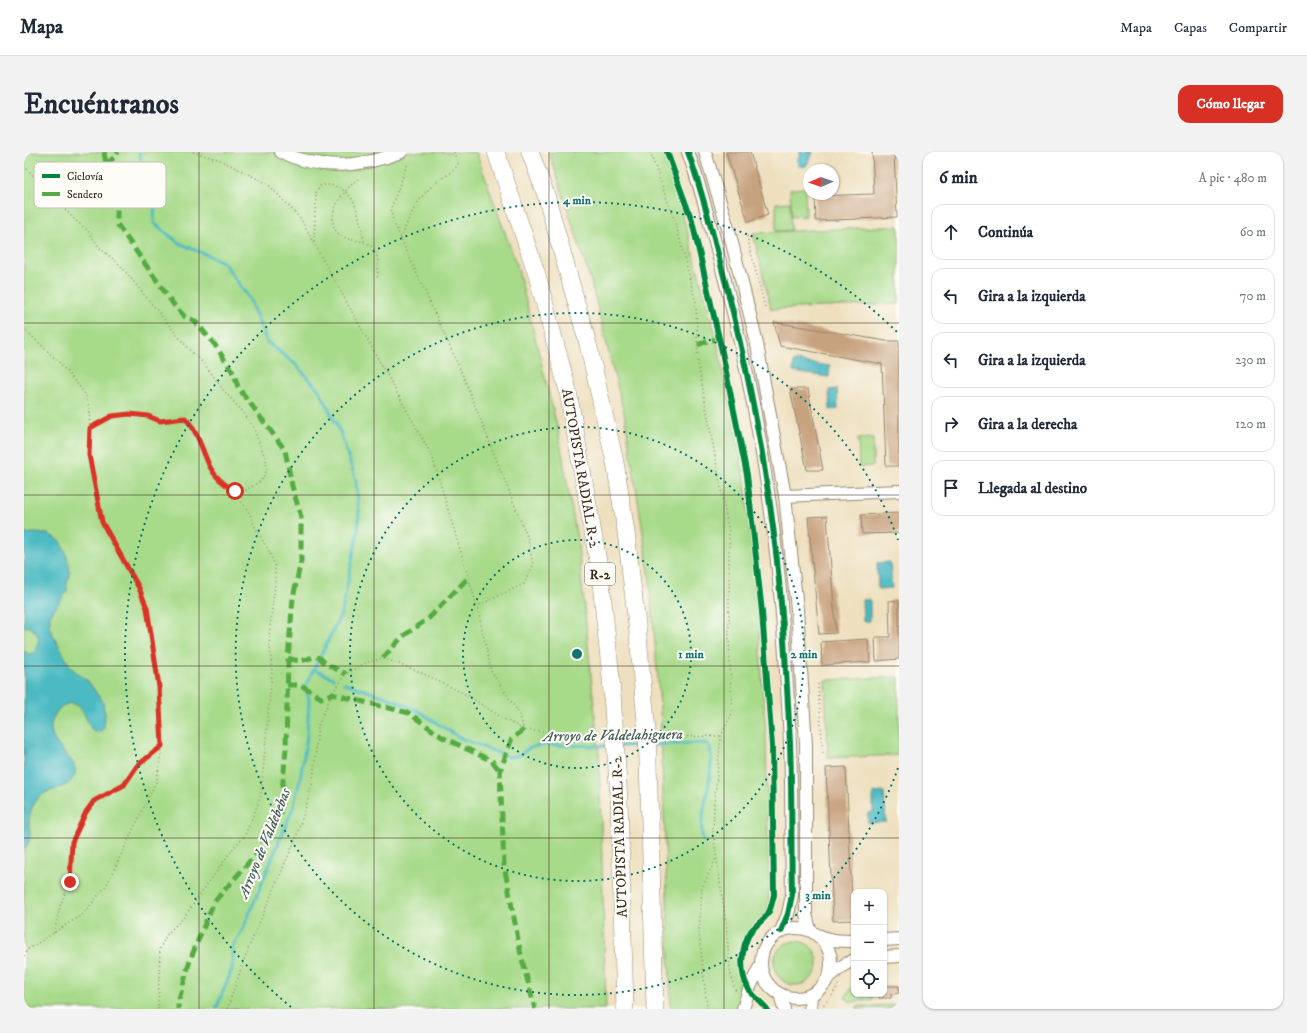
<!DOCTYPE html>
<html lang="es">
<head>
<meta charset="utf-8">
<style>
	:root { --surface:#fff; --page:#f2f2f3; --text:#1f2937; --muted:#747a83; --line:#e0e1e3; --accent:#d93025 }
	body { margin:0; font-family:"IM FELL DW Pica",serif; background:var(--page); color:var(--text) }
	.controls { position:absolute; right:12px; bottom:12px; display:grid; overflow:hidden; border-radius:8px; box-shadow:0 1px 3px #0004 }
	.controls button { width:36px; height:36px; display:grid; place-items:center; padding:0; border:0; border-bottom:1px solid var(--line); background:var(--surface); color:var(--text); font:20px sans-serif }
	.compass { position:absolute; left:779px; top:12px; width:36px; height:36px; border-radius:50%; background:var(--surface); box-shadow:0 1px 3px #0004; rotate:268deg }
	.stop { position:absolute; width:12px; height:12px; margin:-9px; border:3px solid #d93025; border-radius:50%; background:#fff }
	.stop.end { background:#d93025; border-color:#fff; box-shadow:0 1px 4px #0008 }
	.list { margin:0; padding:0; list-style:none }
	h2 { display:flex; justify-content:space-between; align-items:center; height:52px; margin:0; padding:0 16px; font-size:17px }
	h2 small { font-size:13px; font-weight:400; color:var(--muted) }
	.list li { display:grid; grid-template-columns:26px 1fr auto; gap:12px; align-items:center; box-sizing:border-box; height:56px; margin:0 8px 8px; padding:0 8px; border:1px solid var(--line); border-radius:12px }
	.list b { display:block; font-size:15px; white-space:nowrap }
	.list em { font-size:13px; font-style:normal; color:var(--muted) }
	.icon { flex:none; width:22px; height:22px; fill:none; stroke:currentColor; stroke-width:2; stroke-linecap:round; stroke-linejoin:round }
	.map { position:relative; flex:none; width:875px; height:857px; overflow:hidden; border-radius:12px }
	header { display:flex; align-items:center; gap:24px; box-sizing:border-box; height:56px; padding:0 20px; background:var(--surface); border-bottom:1px solid var(--line) }
	header strong { font-size:19px }
	nav { display:flex; gap:22px; margin-inline-start:auto; font-size:14px }
	.intro { display:flex; align-items:center; justify-content:space-between; box-sizing:border-box; height:96px; padding:0 24px }
	h1 { margin:0; font-size:28px }
	.button { padding:10px 18px; border-radius:12px; background:var(--accent); color:#fff; font-size:14px; font-weight:700 }
	main { display:flex; gap:24px; padding:0 24px }
	aside { flex:1; background:var(--surface); border-radius:12px; box-shadow:0 1px 3px #0004 }
	.map>svg:first-child { display:block }
	.green { fill:#a7da89; stroke:#718254 }
	.water { fill:#4bbac2; stroke:#437270 }
	.lines { fill:none; stroke-linecap:round; stroke-linejoin:round }
	.stream { stroke:#4bbac2; stroke-width:3 }
	.building { fill:#c7a27e }
	.minor-casing { stroke:#94856e; stroke-width:14 }
	.highway-casing { stroke:#94856e; stroke-width:18 }
	.path { stroke:#94856e; stroke-width:1.5; stroke-dasharray:1 3; stroke-linecap:butt }
	.minor { stroke:#fff; stroke-width:12 }
	.highway { stroke:#fff; stroke-width:17 }
	.quiet { stroke:#55ab43; stroke-width:5; stroke-dasharray:10 5; stroke-linecap:butt }
	.cycleway-casing { stroke:#fdfcf7; stroke-width:8 }
	.cycleway { stroke:#00873e; stroke-width:6 }
	.route { stroke:#d93025; stroke-width:5 }
	.grid { fill:none; stroke:#3b2a1e; stroke-width:1; stroke-opacity:0.55 }
	.ring { fill:none; stroke:#0f766e; stroke-width:2; stroke-dasharray:2 4 }
	.labels { text-anchor:middle; stroke-width:4; stroke-linejoin:round; paint-order:stroke }
	.shield { fill:#fdfcf7; stroke:#75695f; stroke-width:1 }
	.shield-label { font-size:13px; font-weight:bold; fill:#3b2a1e }
	.street-label { font-size:14px; fill:#3b2a1e; stroke:#fdfcf7 }
	.water-label { font-size:15px; font-style:italic; fill:#415c57; stroke:#fdfcf7 }
	.key { fill:#fdfcf7; stroke:#c3bdb6; stroke-width:1 }
	.key-label { font-size:11px; fill:#3b2a1e }
	.centre { fill:#0f766e; stroke:#fdfcf7; stroke-width:2 }
	.ring-label { font-size:12px; text-anchor:middle; font-weight:bold; fill:#0f766e; stroke:#fdfcf7; stroke-width:4; stroke-linejoin:round; paint-order:stroke }
</style>
</head>
<body>
<header>
<strong>Mapa</strong>
<nav><a>Mapa</a><a>Capas</a><a>Compartir</a></nav>
</header>
<div class="intro"><h1>Encuéntranos</h1><a class="button">Cómo llegar</a></div>
<main>
<div class="map">
<svg width="875" height="857" viewBox="0 0 875 857">
	<rect width="100%" height="100%" fill="#fdfcf7"/>
	<filter id="ink" filterUnits="userSpaceOnUse"><feTurbulence type="fractalNoise" baseFrequency=".025" numOctaves="2"/><feDisplacementMap in="SourceGraphic" scale="8" xChannelSelector="R" yChannelSelector="G"/><feConvolveMatrix kernelMatrix="1 2 1 2 8 2 1 2 1" color-interpolation-filters="sRGB"/></filter>
	<filter id="wash" filterUnits="userSpaceOnUse"><feTurbulence type="fractalNoise" baseFrequency=".012" numOctaves="4" result="noise"/><feDisplacementMap in="SourceGraphic" scale="16" xChannelSelector="R" yChannelSelector="G"/><feGaussianBlur stdDeviation="0.9" result="paint"/><feColorMatrix in="noise" values="0 0 0 0 0 0 0 0 0 0 0 0 0 0 0 0 0 1.4 0 .05"/><feComposite in="paint" operator="in"/></filter>
	<g filter="url(#wash)">
		<rect width="100%" height="100%" fill="#eee0bf"/>
		<path class="green" d="M0,0H452L494,117L534,278L554,393L575,602L582,857H0Z
			M525,0H639L648,25L692,184L721,328L734,460L742,586L745,750L742,762L725,777L719,788L715,803L716,820L720,835L711,857H647L636,554L625,420L601,265L566,126Z
			M781,36L782,64L768,65L766,37Z
			M766,50L767,78L752,79V51Z
			M875,74V152L747,157L729,81Z
			M849,286V314L835,315L834,287Z
			M875,525V603L804,606L801,528Z
			M750 811a22 22 0 1 1 44 0a22 22 0 1 1-44 0Z
			M830,835V842H848V849L827,850L821,846L826,838Z
			M875,853V857H833V854Z"/>
		<path class="water" d="M775,0H789L787,5L782,14L778,15L774,13L773,8L776,2Z
			M770,209L806,214L805,225L769,220Z
			M813,237L814,257L806,258L805,238Z
			M10,381L24,382L35,388L41,399L45,412L46,423L43,431V440L26,463V474L30,485L47,516L64,529L79,551L81,562L80,576L76,579L70,580C62,572 59,547 43,552C36,554 32,560 29,566C18,593 56,605 51,622C46,639 24,635 14,646C8,653 5,662 5,671C5,675 7,680 6,684C6,689 2,695 0,701V499L5,502L11,500L15,486L10,478L4,474L0,475V382Z
			M866,410L868,436L854,437L853,411Z
			M846,447V469H839L838,448Z
			M860,640L862,670L844,671V661L849,660V641Z"/>
		<g class="lines">
			<path class="stream" d="M115,0L117,9L131,43L130,71L155,91L199,110L225,146L243,190L271,212L296,239L316,280L332,328L335,361L334,379L318,460L281,535L285,548L283,583L276,628L269,656L219,777L209,794L208,817L192,857
				M291,518L309,526
				M320,531L367,547L393,558L434,585L482,604L488,605L496,603L505,596L520,593L587,594
				M628,593L680,591L684,592C693,606 680,652 678,670C677,677 678,683 679,689
				M596,594L619,593"/>
		</g>
		<g id="blocks">
			<path class="building" d="M702,0H726L744,63L724,70Z
				M848,0H870L873,65L792,69L791,44L850,42Z
				M750,170L862,189H875V314H862L858,212L756,194Z
				M766,237H784L799,318H783Z
				M875,361V381L838,382L837,363Z
				M803,364L812,481L795,482L784,365Z
				M875,448V507L852,509L851,485H866L865,449Z
				M844,487L846,510L798,513L797,490Z
				M822,615L829,768L809,769L802,616Z
				M860,834H875V841L867,842V846H855V842H860Z"/>
		</g>
	</g>
	<g filter="url(#ink)">
		<use href="#blocks" fill-opacity="0" stroke="#94856e" stroke-width="1"/>
		<g class="lines">
			<g class="minor-casing">
				<path id="minor" d="M257,0C296,19 339,15 377,0
					M664,0C676,33 685,67 694,102C716,182 733,264 745,346C757,427 762,510 766,591C768,642 767,693 768,743L764,762L757,779
					M681,0L706,83L732,187L761,344L773,457L782,593V762L786,778
					M761,344L875,339
					M737 811a35 35 0 1 1 70 0a35 35 0 1 1-70 0Z
					M794,783C806,789 817,789 830,789
					M860,788L875,787
					M860,805L875,804
					M805,825L820,813L830,808
					M756,842L760,857
					M719,857L725,837L737,812
					M786,857L787,843"/>
			</g>
			<g class="highway-casing">
				<path id="highway" d="M472,0L513,123L544,239L576,421L587,526L595,648L601,857
					M506,0L522,43L564,192L591,310L602,380L613,473L623,580L626,670L631,857"/>
			</g>
			<path class="path" d="M169,0L196,8L244,32L276,66L408,304L453,454L467,519L496,563L500,578
				M626,0L652,73L672,151L674,211L705,381V488L708,561L697,584L690,653L689,680L702,771L706,817L710,836L713,841
				M383,13L367,56L369,69L440,226L504,387L509,413L500,432L453,454
				M0,14L26,40L49,66L64,79L76,96L96,113L163,195L182,214L200,239L218,259L229,275L242,308L243,318L237,329L219,340L211,339L201,333L187,317L168,273L161,267L136,269L123,264L106,262L87,264L66,276
				M334,27C330,31 324,35 321,40C310,52 301,75 319,85C329,90 340,87 348,95C356,104 354,117 353,128
				M723,84L741,156
				M377,87C384,66 392,49 408,34C417,26 428,22 434,12L430,0
				M290,89L292,41L296,34C308,30 321,37 328,47C334,56 338,78 340,89
				M0,177L34,209L62,243L65,257L66,276L65,303L78,370L115,436L123,456L135,535L138,594L133,628L82,734L59,762L3,798L0,804
				M794,532L799,601
				M643,585L697,584
				M30,781L36,754L46,730L48,690L62,660L70,649L100,633L113,614L138,594
				M798,856L799,853L807,845L816,830
				M134,857L136,796L143,782L160,765L210,695L220,685L232,657L237,643L248,519L245,484L251,432V414L246,401L230,373L226,362L218,350L219,340
				M203,857L224,797L272,686L282,654L289,629L294,574L308,542L322,522L341,511L359,506L396,520L443,543L480,567L500,578L572,584
				M683,857L675,780L678,736L692,706"/>
			<use href="#minor" class="minor"/>
			<use href="#highway" class="highway"/>
			<path class="quiet" d="M80,0L82,12L93,38V72L150,153L160,164L171,169L191,193L210,222L214,235L261,298L268,334L277,365V409L269,446L264,506L262,597L256,661L232,702L190,750L166,808L154,851V857
				M82,12L92,4L94,0
				M674,193L685,188L696,187
				M264,506C274,510 281,509 291,504L296,506L302,512L322,522
				M359,506L378,485L405,466L444,426
				M263,533H277L297,546L308,542L385,561L418,585L468,609L476,619
				M500,578L488,586L476,619L480,713L497,803L511,857"/>
			<g class="cycleway-casing">
				<path id="cycleway" d="M643,0L668,69L697,195L723,323L738,460L748,594L750,743C748,750 747,758 743,763C738,769 732,773 727,779C717,794 715,820 724,836C729,844 737,850 743,857
					M664,0C676,33 685,67 694,102C716,182 733,264 745,346C757,427 762,510 766,591C768,642 767,693 768,743L764,762L757,779"/>
			</g>
			<use href="#cycleway" class="cycleway"/>
		</g>
	</g>
	<g class="lines" filter="url(#ink)">
		<path class="route" d="M46,730L48,690L62,660L70,649L100,633L113,614L138,594L135,535L123,456L115,436L78,370L65,303L66,276L88,264L106,262L124,264L136,269L161,266C174,279 178,299 186,315C191,325 201,333 211,339"/>
	</g>
	<path class="grid" d="M175,0V857M350,0V857M525,0V857M700,0V857M0,171H875M0,343H875M0,514H875M0,686H875"/>
	<g class="ring">
		<circle cx="553" cy="502" r="114"/>
		<circle cx="553" cy="502" r="227"/>
		<path d="M874 616A341 341 0 1 1 874 388"/>
		<path d="M267 855A454 454 0 1 1 874 181"/>
	</g>
	<g class="labels">
		<rect class="shield" x="561" y="411" width="30" height="22" rx="3"/>
		<g class="shield-label">
			<text x="576" y="427">R-2</text>
		</g>
		<g class="street-label">
			<text transform="translate(557 316) rotate(80)" y="5">AUTOPISTA RADIAL R-2</text>
			<text transform="translate(595 685) rotate(-92)" y="5">AUTOPISTA RADIAL R-2</text>
		</g>
		<g class="water-label">
			<text transform="translate(589 583) rotate(-1)" y="5">Arroyo de Valdelahiguera</text>
			<text transform="translate(240 691) rotate(-68)" y="5">Arroyo de Valdebebas</text>
		</g>
	</g>
	<rect x="10" y="10" width="132" height="46" rx="6" class="key"/>
	<rect x="18" y="22" width="18" height="4" fill="#00873e"/>
	<rect x="18" y="40" width="18" height="4" fill="#55ab43"/>
	<g class="key-label">
		<text x="43" y="28">Ciclovía</text>
		<text x="43" y="46">Sendero</text>
	</g>
	<circle cx="553" cy="502" r="6" class="centre"/>
	<g class="ring-label">
		<text x="553" y="52">4 min</text>
		<text x="667" y="506">1 min</text>
		<text x="780" y="506">2 min</text>
		<text x="794" y="747">3 min</text>
	</g>
</svg>
<div class="controls">
<button>+</button>
<button>−</button>
<button><svg class="icon" aria-label="locate" viewBox="0 0 24 24"><circle cx="12" cy="12" r="6"/><path d="M12 2v4M12 18v4M2 12h4M18 12h4"/></svg></button>
</div>
<svg class="compass" viewBox="-18 -18 36 36"><path d="M0-13l5 13h-10z" fill="#e53935"/><path d="M0 13l5-13h-10z" fill="#747a83"/></svg>
<div class="stop" style="left:211px;top:339px"></div>
<div class="stop end" style="left:46px;top:730px"></div>
</div>
<aside>
<h2>6 min<small>A pie · 480 m</small></h2>
<ul class="list">
<li><svg class="icon" aria-label="ahead" viewBox="0 0 24 24"><path d="M12 20V5M6 11l6-6 6 6"/></svg><div><b>Continúa</b></div><em>60 m</em></li>
<li><svg class="icon" aria-label="left" viewBox="0 0 24 24"><path d="M17 20v-9H6M10 6l-5 5 5 5"/></svg><div><b>Gira a la izquierda</b></div><em>70 m</em></li>
<li><svg class="icon" aria-label="left" viewBox="0 0 24 24"><path d="M17 20v-9H6M10 6l-5 5 5 5"/></svg><div><b>Gira a la izquierda</b></div><em>230 m</em></li>
<li><svg class="icon" aria-label="right" viewBox="0 0 24 24"><path d="M7 20v-9h11M14 6l5 5-5 5"/></svg><div><b>Gira a la derecha</b></div><em>120 m</em></li>
<li><svg class="icon" aria-label="arrive" viewBox="0 0 24 24"><path d="M6 21V4h12l-3 4 3 4H6"/></svg><div><b>Llegada al destino</b></div></li>
</ul>
</aside>
</main>
</body>
</html>
